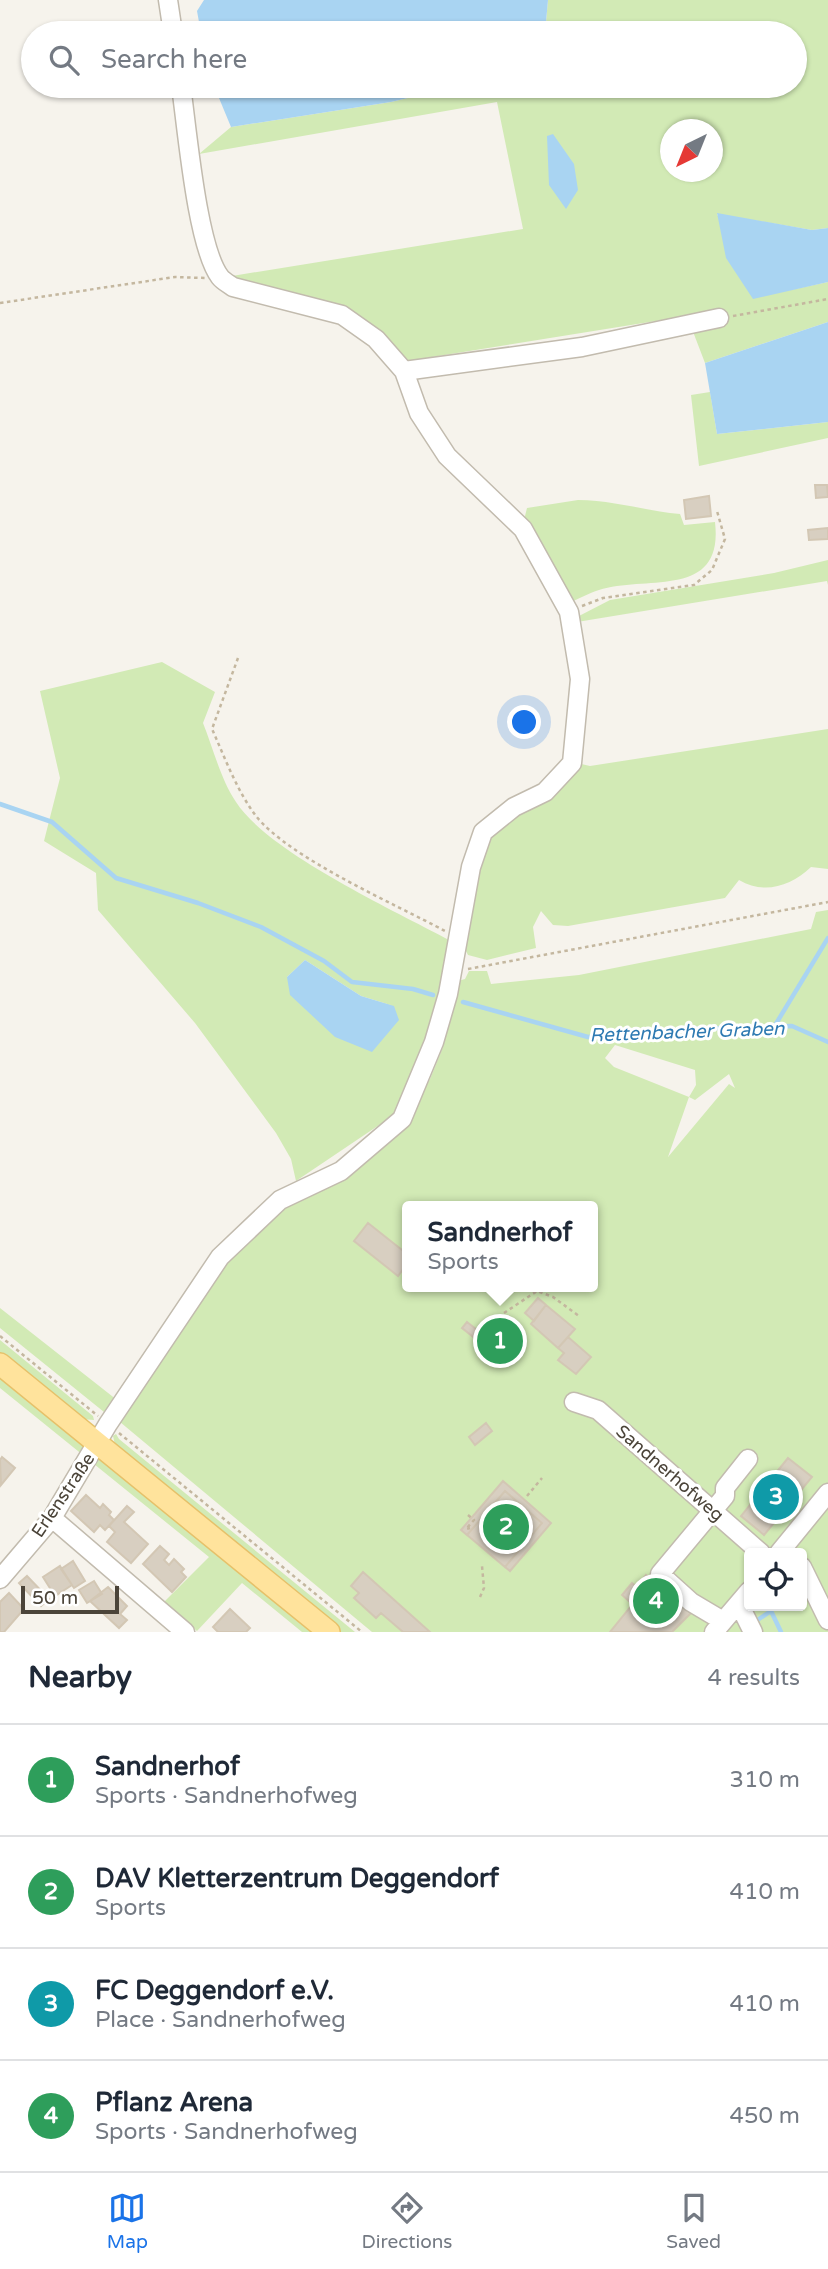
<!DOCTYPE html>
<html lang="en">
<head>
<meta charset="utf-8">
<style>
	:root { --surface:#fff; --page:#f6f6f7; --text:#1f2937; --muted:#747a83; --line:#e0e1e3; --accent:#1a73e8 }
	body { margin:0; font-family:"Varela Round",sans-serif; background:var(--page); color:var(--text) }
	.controls { position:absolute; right:21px; bottom:21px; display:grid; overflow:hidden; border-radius:7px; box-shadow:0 2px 5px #0004 }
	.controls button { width:63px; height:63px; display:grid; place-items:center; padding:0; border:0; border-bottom:2px solid var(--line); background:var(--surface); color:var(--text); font:35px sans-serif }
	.compass { position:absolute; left:660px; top:119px; width:63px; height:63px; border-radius:50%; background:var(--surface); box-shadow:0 2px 5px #0004; rotate:223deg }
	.scale { position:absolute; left:21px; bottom:18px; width:98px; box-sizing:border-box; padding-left:7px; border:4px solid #4b4439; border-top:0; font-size:19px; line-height:24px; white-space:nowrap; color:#4b4439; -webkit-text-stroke:5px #fff; paint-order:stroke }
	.you { position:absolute; left:525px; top:723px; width:24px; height:24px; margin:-18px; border:5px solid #fff; border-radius:50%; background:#1a73e8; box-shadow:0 0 0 10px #1a73e833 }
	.badge { display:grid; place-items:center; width:46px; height:46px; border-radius:50%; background:var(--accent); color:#fff; font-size:23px; font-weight:700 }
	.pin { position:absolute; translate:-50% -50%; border:4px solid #fff; box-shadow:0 2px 7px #0006 }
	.popup { position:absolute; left:402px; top:1201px; width:196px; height:91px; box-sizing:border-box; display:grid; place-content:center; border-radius:7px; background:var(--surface); filter:drop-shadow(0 2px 5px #0005); font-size:23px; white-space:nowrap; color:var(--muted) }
	.popup b { font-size:26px; color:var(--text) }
	.popup::after { content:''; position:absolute; left:50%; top:100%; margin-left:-14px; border:14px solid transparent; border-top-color:var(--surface) }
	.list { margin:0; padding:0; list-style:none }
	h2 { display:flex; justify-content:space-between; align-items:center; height:91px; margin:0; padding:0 28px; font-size:30px }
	h2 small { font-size:23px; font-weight:400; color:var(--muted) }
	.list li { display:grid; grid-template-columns:46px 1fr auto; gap:21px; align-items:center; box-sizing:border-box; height:112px; padding:0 28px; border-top:2px solid var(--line) }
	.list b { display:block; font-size:26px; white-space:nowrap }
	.list p { margin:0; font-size:23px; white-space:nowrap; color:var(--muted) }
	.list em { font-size:23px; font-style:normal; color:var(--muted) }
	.icon { flex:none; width:38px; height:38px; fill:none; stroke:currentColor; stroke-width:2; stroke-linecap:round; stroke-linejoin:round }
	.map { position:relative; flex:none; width:828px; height:1632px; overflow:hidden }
	.search { position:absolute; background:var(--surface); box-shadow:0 2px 5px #0004; left:21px; right:21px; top:21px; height:77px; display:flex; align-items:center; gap:18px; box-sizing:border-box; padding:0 24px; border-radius:38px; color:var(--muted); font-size:26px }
	.sheet { height:539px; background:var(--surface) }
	nav { display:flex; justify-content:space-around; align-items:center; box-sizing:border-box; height:98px; border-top:2px solid var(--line); background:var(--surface); font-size:19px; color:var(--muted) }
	nav a { display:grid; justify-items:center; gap:4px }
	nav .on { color:var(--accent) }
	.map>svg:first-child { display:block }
	.green { fill:#d2eab5; fill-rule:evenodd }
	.water { fill:#a9d4f2 }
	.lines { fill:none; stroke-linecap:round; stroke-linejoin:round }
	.stream { stroke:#a9d4f2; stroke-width:4.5 }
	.building { fill:#d8cfc1; stroke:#d3c7b4; stroke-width:2 }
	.minor-casing { stroke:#c2bbae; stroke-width:21 }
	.major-casing { stroke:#e6c16a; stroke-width:24 }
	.path { stroke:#c4b79f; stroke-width:2.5; stroke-dasharray:3.5 3.5; stroke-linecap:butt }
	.minor { stroke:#fff; stroke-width:18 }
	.major { stroke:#ffe39c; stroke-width:21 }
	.labels { text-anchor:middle; stroke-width:6; stroke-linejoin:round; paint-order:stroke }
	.street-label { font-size:18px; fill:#4b4439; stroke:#fff }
	.water-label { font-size:19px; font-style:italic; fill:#2e7ab2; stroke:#fff }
</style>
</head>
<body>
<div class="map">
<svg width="828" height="1632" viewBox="0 0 828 1632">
	<rect width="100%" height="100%" fill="#f6f3ec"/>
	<path class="green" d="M548,0H828V228L812,230L717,214L753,298L828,282V322L705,363L687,316L407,361L386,336L352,312L234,283L232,276L523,229L497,102L199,154L231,127L391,102L458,86H795V33H545ZM670,130H712V172H670Z
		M710,392L717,434L828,422V438L699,466L691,395Z
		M578,500C613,500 645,511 680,514L684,525L715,522C724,600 647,575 599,590C589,593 578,599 569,603L523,524L527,508Z
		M828,560V585L827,581L577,622L579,616L610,600L774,573Z
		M162,662L215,692L203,723C213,748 221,780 236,802C269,853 394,910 451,941L425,1051L394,1115L296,1181L291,1159L276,1133L195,1023L98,910L96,873L44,841L60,778L40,691ZM305,960L361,996L394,1006L287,977Z
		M828,729V869L811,867C791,886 764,895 739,880L725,898L568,926L553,925L541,911L533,927L536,948L487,960L468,955L465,949L480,859L487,835L577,763L590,766Z
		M828,910V1632H372L120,1422L224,1260L283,1207L406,1124L430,1079L443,1047L458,981L465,979L469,971H487L491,984L579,975L811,929L816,912ZM615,1045L695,1070L696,1085L689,1097L614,1067L605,1058ZM729,1074L735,1088L729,1084L668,1157L689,1097L695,1100ZM407,1206H593V1287H407ZM749,1553H802V1606H749Z
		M0,1308L117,1400L104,1412L0,1328Z
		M0,1340L93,1416L94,1420L81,1419L0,1354Z
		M0,1376L317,1632H302L242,1583L197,1631L163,1603L209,1557L0,1388Z
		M116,1434L119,1439L355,1632H340L116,1449L113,1436Z"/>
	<path class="water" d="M204,0H548L545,33H201L197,11Z
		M214,86H458L391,102L231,127Z
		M553,134L574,164L578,190L566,209L549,185L547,136Z
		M717,213L812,230L828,228V282L753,299L726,258Z
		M828,322V422L717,434L705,363Z
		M305,960L361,996L394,1006L399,1020L372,1052L335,1037L290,995L287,977Z"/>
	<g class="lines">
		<path class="stream" d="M0,804L52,822L116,878L198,903L261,927L324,961L352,982L413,989L433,995
			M463,1002L588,1037L689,1029L792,1026L828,1042
			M774,1027L828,938
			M753,1623L771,1611L781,1632"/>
	</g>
	<path class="building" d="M815,485H827L828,497L816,498Z
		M709,496L711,516L686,519L684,500Z
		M828,528V539L809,540L808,530Z
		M368,1223L407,1254V1264L398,1276L354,1241Z
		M538,1298L546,1305L534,1321L525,1313Z
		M546,1305L575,1329L558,1348L531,1324Z
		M467,1322L486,1337L481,1343L462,1328Z
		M568,1337L591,1357L576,1374L558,1360L564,1353L558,1348Z
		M486,1423L492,1431L475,1445L469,1437Z
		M2,1457L15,1468L1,1485L0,1460Z
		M788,1458L812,1477L764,1535L741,1516Z
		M503,1481L551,1523L510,1571L505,1567L542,1523L505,1491L467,1535L461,1530Z
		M505,1491L542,1523L505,1567L467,1535Z
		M86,1495L100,1508L103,1504L111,1512L109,1515L114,1520L105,1530L100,1525L94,1532L71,1511Z
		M127,1506L134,1512L124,1522L148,1544L131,1563L107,1542L115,1532L109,1526Z
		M160,1546L169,1554L164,1560L169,1565L174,1559L184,1569L181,1572L186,1577L172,1592L143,1564Z
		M73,1561L85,1581L74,1588L61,1569Z
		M60,1566L72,1585L55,1596L43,1577Z
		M363,1572L430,1632H403L381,1613L376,1618L354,1598L359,1593L351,1586Z
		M646,1575L691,1613L672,1632H610L645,1589L639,1584Z
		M27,1576L49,1599L41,1606L19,1583Z
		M94,1581L102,1594L87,1603L79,1590Z
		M632,1583L640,1590L630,1602L622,1595Z
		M108,1587L127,1606L120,1614L127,1620L119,1628L90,1601Z
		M9,1593L24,1609L4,1632H0V1602Z
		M230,1609L250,1628L246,1632H218L213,1627Z"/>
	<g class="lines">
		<g class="minor-casing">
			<path id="minor" d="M168,0L173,33
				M404,371L582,347L719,318
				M574,1402L598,1410L761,1553
				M52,1518L185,1632
				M779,1553L828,1493
				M802,1567L828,1620
				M0,1579L52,1518L108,1424L220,1257L280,1200L341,1171L402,1119L434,1042L448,994L471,867L483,832L514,807L545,792L572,763L580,679L569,612L523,529L447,456L419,413L404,371L376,339L342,315L233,287C229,284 223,281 220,277C197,247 187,128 181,86
				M739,1604L753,1632
				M723,1621L691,1602L660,1574L725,1496V1488L748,1459
				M714,1632L749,1591"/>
		</g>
		<g class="major-casing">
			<path id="major" d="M0,1364L329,1632"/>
		</g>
		<path class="path" d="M0,303L175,277L205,278
			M733,316L828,299
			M582,606L603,598L694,585L712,570L725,539L717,511
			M238,658L212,729C225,758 237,791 256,816C289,858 395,904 445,931
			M468,969L828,902
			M504,1313L537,1291L553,1297L579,1316
			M0,1336L98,1416
			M119,1433L362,1632
			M527,1496L542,1478
			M468,1515L474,1520L466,1529L470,1528
			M480,1597L484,1588L482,1566"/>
		<use href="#minor" class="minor"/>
		<use href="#major" class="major"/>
	</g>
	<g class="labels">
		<g class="street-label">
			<text transform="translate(670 1473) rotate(41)" y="6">Sandnerhofweg</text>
			<text transform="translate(63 1495) rotate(-56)" y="6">Erlenstraße</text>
		</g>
		<g class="water-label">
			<text transform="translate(687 1031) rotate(-2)" y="7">Rettenbacher Graben</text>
		</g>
	</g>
</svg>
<div class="controls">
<button><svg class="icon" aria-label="locate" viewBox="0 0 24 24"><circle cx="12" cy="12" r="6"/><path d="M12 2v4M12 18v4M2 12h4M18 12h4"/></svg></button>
</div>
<svg class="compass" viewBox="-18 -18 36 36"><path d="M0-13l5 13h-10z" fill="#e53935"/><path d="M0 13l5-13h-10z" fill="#747a83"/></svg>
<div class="scale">50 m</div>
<div class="you"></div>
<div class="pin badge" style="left:500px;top:1341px;background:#2e9e5b">1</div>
<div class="popup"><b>Sandnerhof</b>Sports</div>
<div class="pin badge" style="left:506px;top:1527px;background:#2e9e5b">2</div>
<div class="pin badge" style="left:776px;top:1497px;background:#0f9aa8">3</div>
<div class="pin badge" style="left:656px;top:1601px;background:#2e9e5b">4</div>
<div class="search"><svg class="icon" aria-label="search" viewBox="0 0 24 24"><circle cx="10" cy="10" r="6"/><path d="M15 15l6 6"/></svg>Search here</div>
</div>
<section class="sheet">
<h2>Nearby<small>4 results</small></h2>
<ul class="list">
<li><span class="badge" style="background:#2e9e5b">1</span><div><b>Sandnerhof</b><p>Sports · Sandnerhofweg</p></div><em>310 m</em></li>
<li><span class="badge" style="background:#2e9e5b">2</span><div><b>DAV Kletterzentrum Deggendorf</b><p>Sports</p></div><em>410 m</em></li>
<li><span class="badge" style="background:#0f9aa8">3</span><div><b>FC Deggendorf e.V.</b><p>Place · Sandnerhofweg</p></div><em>410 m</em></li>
<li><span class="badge" style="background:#2e9e5b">4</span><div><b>Pflanz Arena</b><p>Sports · Sandnerhofweg</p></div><em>450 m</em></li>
</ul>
</section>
<nav>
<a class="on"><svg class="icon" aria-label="map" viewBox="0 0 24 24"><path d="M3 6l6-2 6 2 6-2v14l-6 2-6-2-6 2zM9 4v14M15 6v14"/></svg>Map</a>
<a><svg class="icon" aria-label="directions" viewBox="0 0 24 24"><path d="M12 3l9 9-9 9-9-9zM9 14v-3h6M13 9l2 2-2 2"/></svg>Directions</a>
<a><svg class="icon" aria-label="saved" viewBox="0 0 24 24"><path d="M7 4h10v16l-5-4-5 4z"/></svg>Saved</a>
</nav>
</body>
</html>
